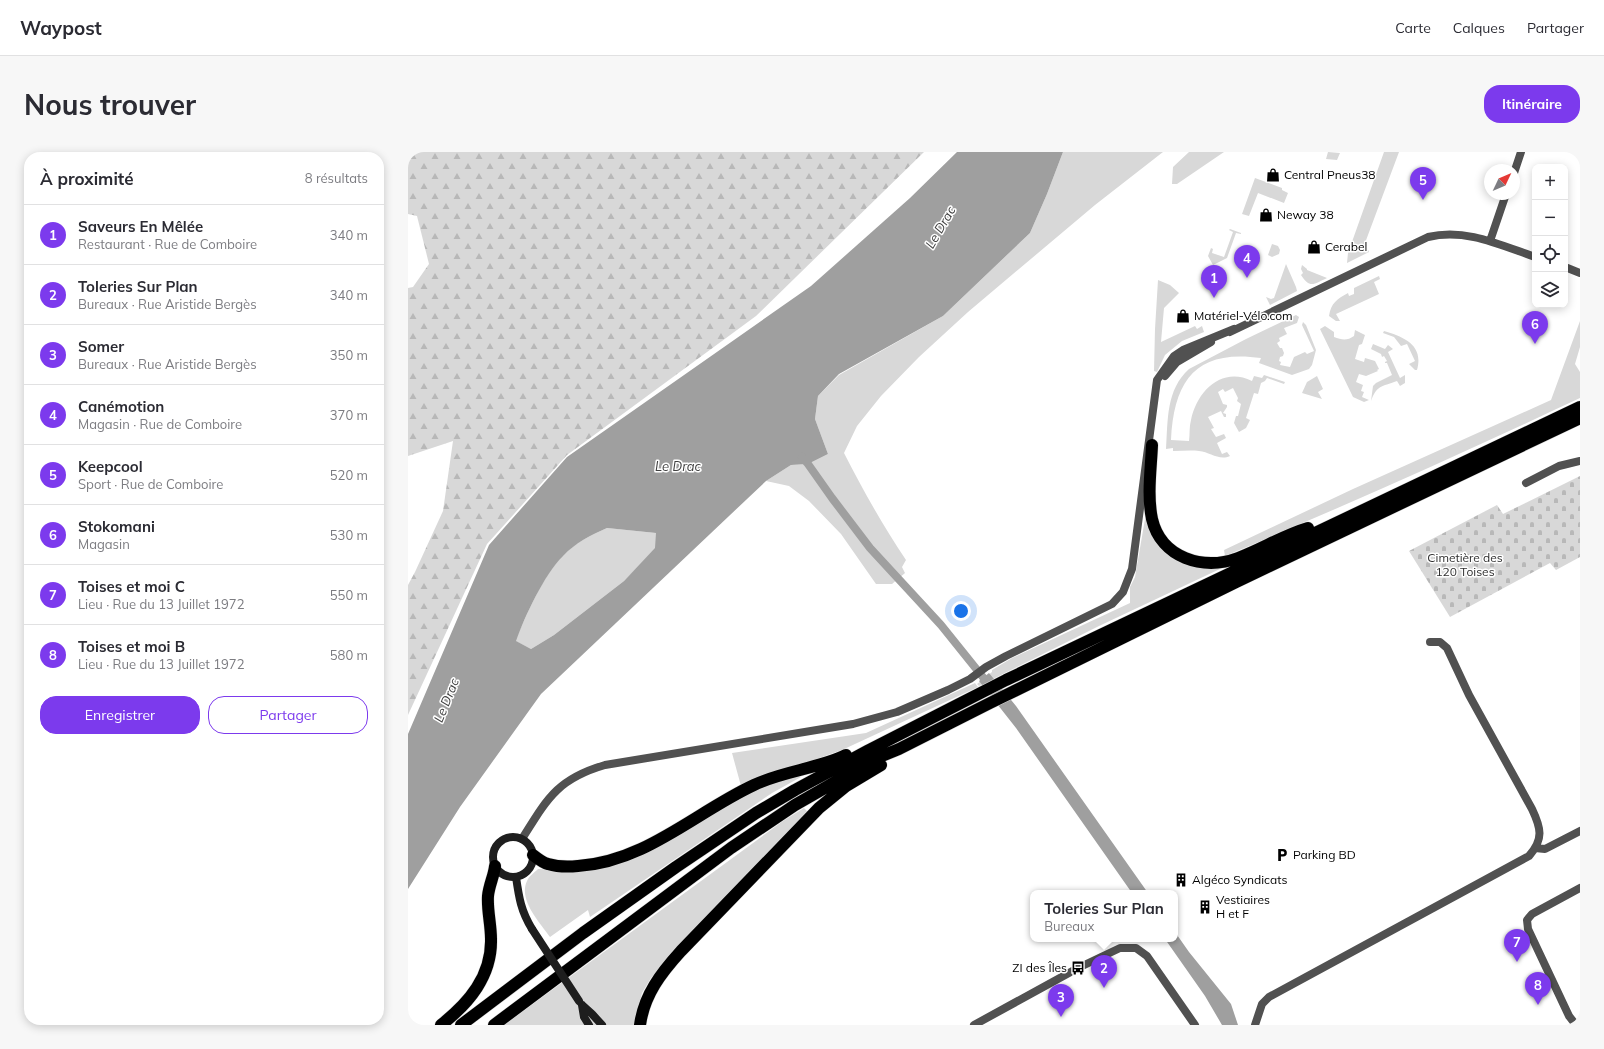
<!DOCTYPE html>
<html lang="fr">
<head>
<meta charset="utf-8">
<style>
	:root { --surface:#fff; --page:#f7f7f7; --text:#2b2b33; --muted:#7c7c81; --line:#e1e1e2; --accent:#7c3aed }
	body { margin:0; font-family:Mulish,sans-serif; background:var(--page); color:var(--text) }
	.controls { position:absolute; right:12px; top:12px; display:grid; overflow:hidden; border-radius:8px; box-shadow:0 2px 10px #0003 }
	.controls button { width:36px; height:36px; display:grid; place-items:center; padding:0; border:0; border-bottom:1px solid var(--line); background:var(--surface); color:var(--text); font:20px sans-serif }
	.compass { position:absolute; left:1076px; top:12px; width:36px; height:36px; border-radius:50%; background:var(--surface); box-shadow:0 2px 10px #0003; rotate:46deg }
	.you { position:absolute; left:553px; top:459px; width:14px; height:14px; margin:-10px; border:3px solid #fff; border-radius:50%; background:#1a73e8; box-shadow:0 0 0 6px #1a73e833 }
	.badge { display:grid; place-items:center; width:26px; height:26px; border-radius:50%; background:var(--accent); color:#fff; font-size:13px; font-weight:700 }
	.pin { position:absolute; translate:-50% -33px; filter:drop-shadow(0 1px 2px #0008) }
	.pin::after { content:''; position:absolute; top:21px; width:14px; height:12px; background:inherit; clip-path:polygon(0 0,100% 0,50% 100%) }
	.popup { position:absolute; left:622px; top:738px; width:148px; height:52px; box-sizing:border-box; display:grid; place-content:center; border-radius:8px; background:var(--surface); filter:drop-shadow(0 1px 3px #0005); font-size:13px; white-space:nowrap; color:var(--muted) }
	.popup b { font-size:15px; color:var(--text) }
	.popup::after { content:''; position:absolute; left:50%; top:100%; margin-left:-8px; border:8px solid transparent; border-top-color:var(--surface) }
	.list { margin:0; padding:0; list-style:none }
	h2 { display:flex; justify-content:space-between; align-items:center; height:52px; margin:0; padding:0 16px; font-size:17px }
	h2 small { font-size:13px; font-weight:400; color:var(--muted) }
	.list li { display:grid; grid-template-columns:26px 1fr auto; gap:12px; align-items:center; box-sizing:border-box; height:60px; padding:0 16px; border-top:1px solid var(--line) }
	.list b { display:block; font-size:15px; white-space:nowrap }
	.list p { margin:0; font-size:13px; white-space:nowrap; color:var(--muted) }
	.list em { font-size:13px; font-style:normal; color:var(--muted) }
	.actions { display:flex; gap:8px; padding:12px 16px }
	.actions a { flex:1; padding:9px 0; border:1px solid var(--accent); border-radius:16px; text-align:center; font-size:14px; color:var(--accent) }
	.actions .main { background:var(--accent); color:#fff }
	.icon { flex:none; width:22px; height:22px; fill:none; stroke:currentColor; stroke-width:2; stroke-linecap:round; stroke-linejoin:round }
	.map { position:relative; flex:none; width:1172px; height:873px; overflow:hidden; border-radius:16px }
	header { display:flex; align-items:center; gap:24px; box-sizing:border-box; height:56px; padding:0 20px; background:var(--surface); border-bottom:1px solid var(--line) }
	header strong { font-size:19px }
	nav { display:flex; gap:22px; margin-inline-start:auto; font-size:14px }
	.intro { display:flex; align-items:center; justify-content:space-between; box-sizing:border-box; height:96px; padding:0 24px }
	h1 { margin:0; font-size:28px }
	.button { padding:10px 18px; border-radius:16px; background:var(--accent); color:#fff; font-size:14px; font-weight:700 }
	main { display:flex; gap:24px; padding:0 24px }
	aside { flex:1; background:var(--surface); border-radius:16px; box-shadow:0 2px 10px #0003 }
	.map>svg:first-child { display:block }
	.green { fill:#d8d8d8 }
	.forest { fill:url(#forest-firs) }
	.cemetery { fill:url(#cemetery-stones) }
	.water { fill:#9f9f9f; fill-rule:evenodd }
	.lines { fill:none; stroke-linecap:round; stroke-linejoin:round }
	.canal { stroke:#9f9f9f; stroke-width:8 }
	.motorway-casing { stroke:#dbdbdb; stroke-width:13 }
	.minor { stroke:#515151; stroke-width:8 }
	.secondary { stroke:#1e1e1e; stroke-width:8 }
	.motorway { stroke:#000; stroke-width:12 }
	.secondary-bridge { stroke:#1e1e1e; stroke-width:8 }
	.labels { text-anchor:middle; stroke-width:3; stroke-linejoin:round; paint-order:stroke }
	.poi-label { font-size:12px; fill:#000; stroke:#fff; text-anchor:start }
	.park-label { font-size:12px; fill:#2f2f2f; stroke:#fff }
	.water-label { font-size:13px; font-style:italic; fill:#404040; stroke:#fff }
</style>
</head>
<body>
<header>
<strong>Waypost</strong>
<nav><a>Carte</a><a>Calques</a><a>Partager</a></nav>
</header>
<div class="intro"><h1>Nous trouver</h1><a class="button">Itinéraire</a></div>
<main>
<aside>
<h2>À proximité<small>8 résultats</small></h2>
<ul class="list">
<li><span class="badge">1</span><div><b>Saveurs En Mêlée</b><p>Restaurant · Rue de Comboire</p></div><em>340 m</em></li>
<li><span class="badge">2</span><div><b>Toleries Sur Plan</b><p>Bureaux · Rue Aristide Bergès</p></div><em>340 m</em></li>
<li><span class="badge">3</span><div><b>Somer</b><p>Bureaux · Rue Aristide Bergès</p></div><em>350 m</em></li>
<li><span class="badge">4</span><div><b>Canémotion</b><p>Magasin · Rue de Comboire</p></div><em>370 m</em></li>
<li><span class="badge">5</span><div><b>Keepcool</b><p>Sport · Rue de Comboire</p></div><em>520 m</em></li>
<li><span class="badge">6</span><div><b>Stokomani</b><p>Magasin</p></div><em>530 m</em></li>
<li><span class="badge">7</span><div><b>Toises et moi C</b><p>Lieu · Rue du 13 Juillet 1972</p></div><em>550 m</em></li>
<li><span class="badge">8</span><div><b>Toises et moi B</b><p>Lieu · Rue du 13 Juillet 1972</p></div><em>580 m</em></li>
</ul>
<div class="actions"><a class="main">Enregistrer</a><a>Partager</a></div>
</aside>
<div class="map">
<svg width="1172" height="873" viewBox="0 0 1172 873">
	<defs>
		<pattern id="forest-firs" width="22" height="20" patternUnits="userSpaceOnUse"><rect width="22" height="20" fill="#d8d8d8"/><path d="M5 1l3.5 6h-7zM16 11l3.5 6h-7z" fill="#b8b8b8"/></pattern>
		<pattern id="cemetery-stones" width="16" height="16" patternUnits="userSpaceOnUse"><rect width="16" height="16" fill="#d8d8d8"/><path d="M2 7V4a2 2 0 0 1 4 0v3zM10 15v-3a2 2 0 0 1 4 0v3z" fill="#b8b8b8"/></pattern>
	</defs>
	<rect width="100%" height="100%" fill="#fff"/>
	<path class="green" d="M655,0H755L687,53L560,160L511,205L473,244L449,274L436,301C455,338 475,374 498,408L494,415L497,421L484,432H468L433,382L401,349L381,334L358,329L383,313L400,312L420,302L407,267L410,244L431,223L535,164L622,81L639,42Z
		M781,0H816L769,32H764L765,15Z
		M920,0L932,1L929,8L918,7Z
		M976,0H991L957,91L961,100L939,111L940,101Z
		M847,26L874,36V38L880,41L876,51L850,41L841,64L834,62Z
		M822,77L833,81V82L828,81L819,106L805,113L800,104L803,96L805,97L804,101L816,105L825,80L821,78Z
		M864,92L870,94L872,98L871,102L864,105L860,103Z
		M878,112L888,135L889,139L862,153L858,145L863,147L866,146Z
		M894,113L899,117V118L919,126C906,132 902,137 893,123L895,121L893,117Z
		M971,124L972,127L966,130L971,142L928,162L932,169H928L921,164C923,151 929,147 940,141L941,144L946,142V136Z
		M750,128L762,133L771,141L756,156L753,190L787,174L789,177L794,174L796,180L774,189L757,203L749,220L746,219L747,177Z
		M888,163L891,165L889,171L876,176L879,182L871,186L872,189L869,191L872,196H874L876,201L875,204L872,205L871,209L873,210L872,213L882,215L886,205L897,200L899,202L906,199L894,173L895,170L898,173L908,198L904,213L901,217L884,223L851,211L853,206C789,197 766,227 763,288L781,289C782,282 781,275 783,268C789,239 814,214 844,229L846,224L854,226L856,223L877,230L876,232L859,226L857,229L853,231L850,242L846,241L838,266L842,268L838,276L831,280L826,271L828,264H830L833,252L829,249L830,246L825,236L817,240L815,237L810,240L815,252L819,253V255L815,261L818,262V265H816L813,259L800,265L806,276L803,277L808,285L816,282L818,286L809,291L814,302L819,300L822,304C811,309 802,300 791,299C783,298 774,299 765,299V296L758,297C760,267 758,238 781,217L838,187Z
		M1172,169V195L1167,212L1172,220V246C1055,301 937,354 817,404L816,398L945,337L1143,248Z
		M917,174L926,180V185C934,188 939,189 946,184L947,178L957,183L954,192L951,193L947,207L956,210L957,206L967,209L971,217L969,218L970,219L958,224L951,222L948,230L955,233L953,239L956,240L954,245L961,248L956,250L945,245L912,177Z
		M976,179C996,185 1016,193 1009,218H1007L1001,212L1007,209L999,192L993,194L986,185L975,181Z
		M965,192L977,197L980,193L985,197L980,200L992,226L997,223V231L992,234L989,229C973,235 969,233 963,249L965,234L968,231L984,223L979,211H977V210L979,209L976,204L974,205L973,202L963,197Z
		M909,224L915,237L910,240L914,247L894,241L899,230Z
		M739,363L753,393L813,414L814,416L691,474L571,534L569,532L584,520V518L604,506L722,451V435L727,425L737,367Z
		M199,376L248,381V396L216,429L146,483L123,497L107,489C120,460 133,427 155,403C167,391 183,383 199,376Z
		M567,531L570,535L434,598L333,634L324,601L458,581Z
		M385,624L393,625L364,641L182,765L180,758L142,785C132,771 110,748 119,729C121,724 126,721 130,717L163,718L204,713L356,632Z
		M396,656L401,661L243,826L234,841L226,873H96L375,669Z"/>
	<path class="forest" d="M0,0H516L348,164L159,303L79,392L0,563V433L7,420L35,359L45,289L0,304V136L5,135L21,112L9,64L0,62Z"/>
	<path class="cemetery" d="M1172,324V405L1148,418L1142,411L1042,465L1001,399L1089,353L1095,362Z"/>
	<path class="water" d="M549,0H655L639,42L622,81L535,164L431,222L410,244L407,267L420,302L400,312L383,313L358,329L133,542L52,655L0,737V582L81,393L159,305L403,134L502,46ZM199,376L248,381L247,396L216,429L146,483L123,497L108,489C117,464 136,423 155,404C167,391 183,383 199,376Z
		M581,521L608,554L740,741H724L608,576L571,529Z
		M767,780L781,800L823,852L830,873H814L797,844L757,787H767Z"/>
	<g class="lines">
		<path class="canal" d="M394,305L400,312L424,346L462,396L533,473L582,534"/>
		<g class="motorway-casing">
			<path id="motorway" d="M744,293C743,317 739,343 744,367C753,406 795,419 830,406C854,397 876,383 900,376
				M125,703C129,706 135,711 140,712C150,715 161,715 170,714C237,710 288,660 346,633C375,619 409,617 438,603
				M33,873C61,851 84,824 83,787C83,772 79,758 80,744C81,733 86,724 87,714
				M53,873L175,781L268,715L348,661L387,638L461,598L598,528L1172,255
				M86,873L323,696L387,653L469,606L491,597L582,551L828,430L1172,266
				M232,873C236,843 253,821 273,799L411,656L438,634L473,613"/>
		</g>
		<path class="minor" d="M1106,21L1113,0
			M1082,89L1098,42
			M1157,115L1172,121
			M822,180L1020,85C1058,76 1092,93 1127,105
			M757,224L769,210L803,190
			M1118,331L1151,314L1172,309
			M114,687C139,647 149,627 197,613L445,572L489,560L540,538L562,527L578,515L598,504L704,452L715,440L724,417L749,228L766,204L775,198L826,177
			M1127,696L1137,697L1172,679
			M566,873L670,816L712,796H728L739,804L787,873
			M847,873L854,852L861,845L1121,704C1136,687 1133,676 1124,657L1061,543L1039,496L1032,490H1022
			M1168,873L1161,864L1120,777L1119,768L1124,762L1172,736"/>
		<path class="secondary" d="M85 705a20 20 0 1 1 40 0a20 20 0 1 1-40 0Z
			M108,725C111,746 113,759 124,777
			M174,853L184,862L194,873
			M174,853L176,865L181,873"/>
		<use href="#motorway" class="motorway"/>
		<path class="secondary-bridge" d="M124,777L171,849"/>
	</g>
	<defs>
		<g id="shop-bare" transform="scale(1.08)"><path d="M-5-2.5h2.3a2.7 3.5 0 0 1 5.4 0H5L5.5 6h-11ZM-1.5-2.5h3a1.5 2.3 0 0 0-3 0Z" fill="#000" stroke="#fff" stroke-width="2.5" paint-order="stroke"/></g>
		<g id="parking-bare" transform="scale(1.08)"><path d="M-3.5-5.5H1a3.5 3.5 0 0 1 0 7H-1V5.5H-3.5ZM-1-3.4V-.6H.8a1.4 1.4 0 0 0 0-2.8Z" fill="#000" stroke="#fff" stroke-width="2.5" paint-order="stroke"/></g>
		<g id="building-bare" transform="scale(1.08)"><path d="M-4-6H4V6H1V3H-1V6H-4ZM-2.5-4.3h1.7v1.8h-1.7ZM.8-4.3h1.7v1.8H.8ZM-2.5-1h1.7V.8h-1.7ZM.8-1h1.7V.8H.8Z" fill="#000" stroke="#fff" stroke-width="2.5" paint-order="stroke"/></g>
		<g id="bus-bare" transform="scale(1.08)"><path d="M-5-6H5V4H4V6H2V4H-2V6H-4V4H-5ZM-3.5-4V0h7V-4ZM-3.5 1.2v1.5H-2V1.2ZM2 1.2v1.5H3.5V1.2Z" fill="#000" stroke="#fff" stroke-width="2.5" paint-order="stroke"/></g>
	</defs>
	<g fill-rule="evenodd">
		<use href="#shop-bare" x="865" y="23"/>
		<use href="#shop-bare" x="858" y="63"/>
		<use href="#shop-bare" x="906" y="95"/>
		<use href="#shop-bare" x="775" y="164"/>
		<use href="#parking-bare" x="874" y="703"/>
		<use href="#building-bare" x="773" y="728"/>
		<use href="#building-bare" x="797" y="755"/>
		<use href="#bus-bare" x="670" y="816"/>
	</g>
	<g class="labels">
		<g class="poi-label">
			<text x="876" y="27">Central Pneus38</text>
			<text x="869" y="67">Neway 38</text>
			<text x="917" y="99">Cerabel</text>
			<text x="786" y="168">Matériel-Vélo.com</text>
			<text x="885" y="707">Parking BD</text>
			<text x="784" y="732">Algéco Syndicats</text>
			<text x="808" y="752">Vestiaires<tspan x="808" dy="14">H et F</tspan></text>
			<text x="659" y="820" text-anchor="end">ZI des Îles</text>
		</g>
		<g class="park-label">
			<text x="1057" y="410">Cimetière des<tspan x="1057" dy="14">120 Toises</tspan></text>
		</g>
		<g class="water-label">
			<text transform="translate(532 75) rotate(-60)" y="5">Le Drac</text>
			<text x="270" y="319">Le Drac</text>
			<text transform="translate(38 548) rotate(-68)" y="5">Le Drac</text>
		</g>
	</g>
</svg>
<div class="controls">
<button>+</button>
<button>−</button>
<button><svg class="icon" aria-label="locate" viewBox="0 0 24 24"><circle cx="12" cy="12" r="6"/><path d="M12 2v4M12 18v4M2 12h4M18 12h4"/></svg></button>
<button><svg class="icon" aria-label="layers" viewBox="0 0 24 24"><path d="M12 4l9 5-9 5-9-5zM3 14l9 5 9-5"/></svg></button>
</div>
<svg class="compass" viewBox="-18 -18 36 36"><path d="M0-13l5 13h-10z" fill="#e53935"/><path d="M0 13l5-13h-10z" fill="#7c7c81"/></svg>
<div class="you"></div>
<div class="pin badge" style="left:806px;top:146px">1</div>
<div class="pin badge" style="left:696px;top:836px">2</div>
<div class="popup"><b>Toleries Sur Plan</b>Bureaux</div>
<div class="pin badge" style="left:653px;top:865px">3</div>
<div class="pin badge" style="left:839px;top:126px">4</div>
<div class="pin badge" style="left:1015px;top:48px">5</div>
<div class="pin badge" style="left:1127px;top:192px">6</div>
<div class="pin badge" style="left:1109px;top:810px">7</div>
<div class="pin badge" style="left:1130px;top:853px">8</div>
</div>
</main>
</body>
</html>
